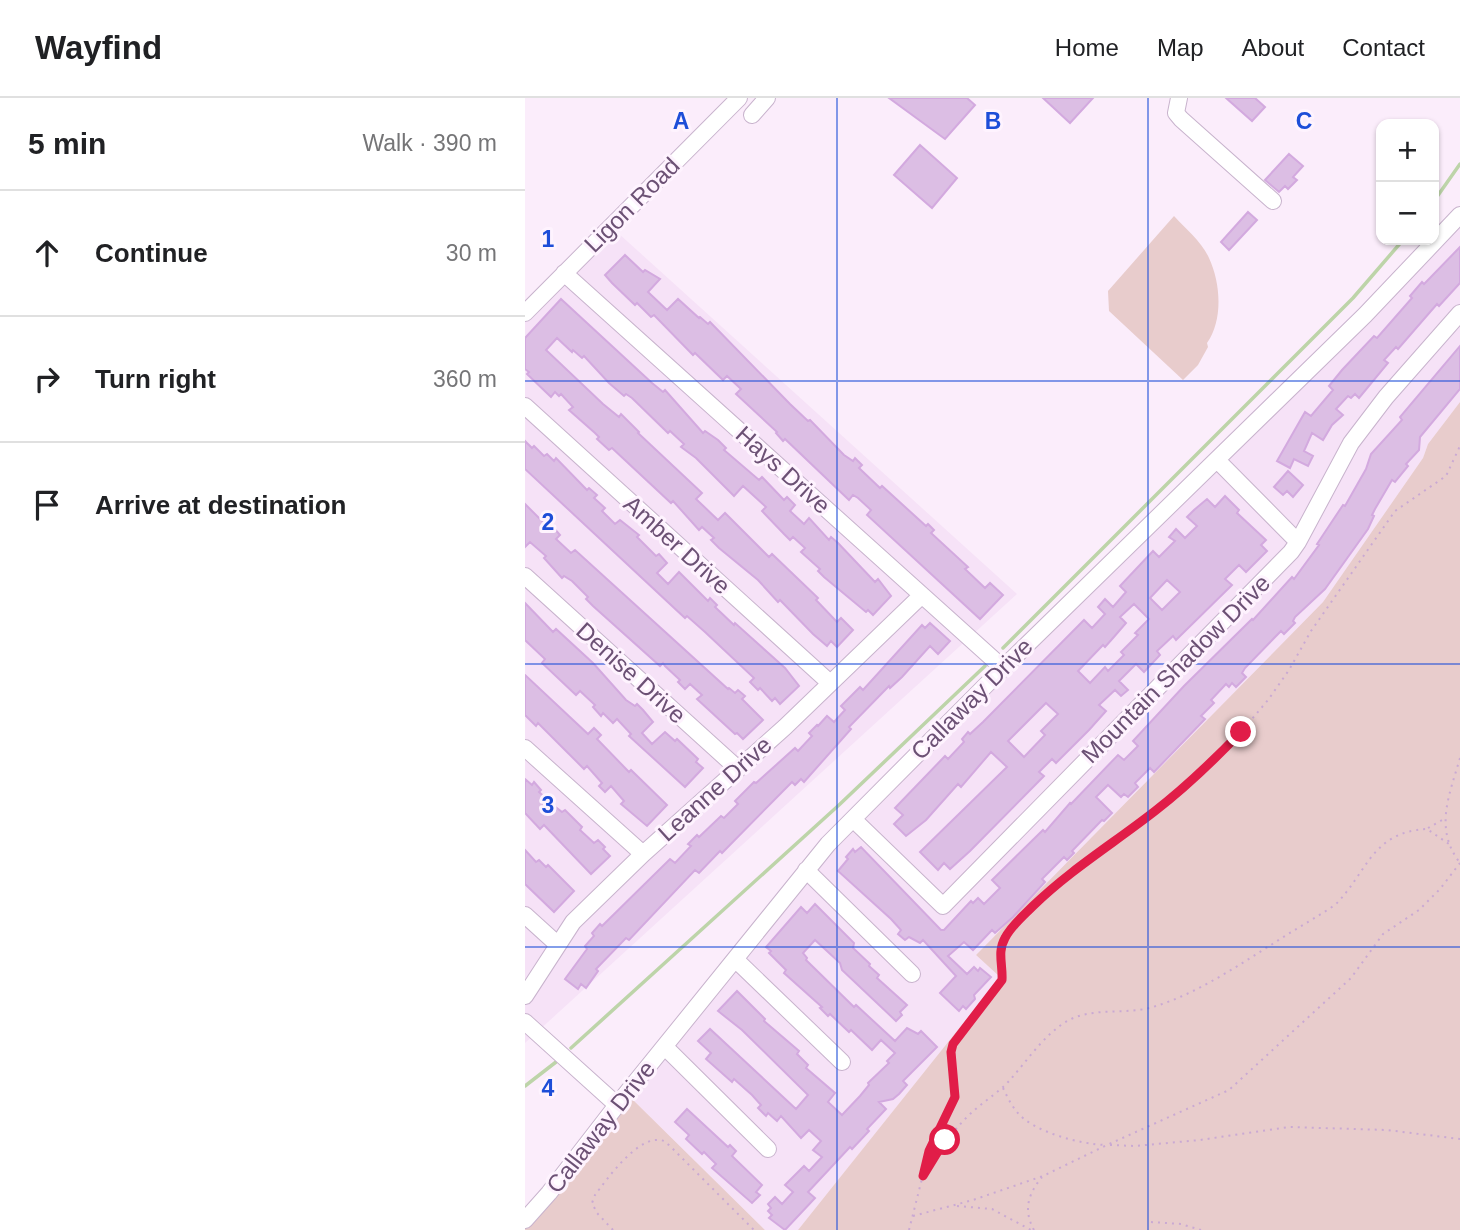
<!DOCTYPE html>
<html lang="en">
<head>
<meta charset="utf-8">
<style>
	:root { --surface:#fff; --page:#f2f2f2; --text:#202124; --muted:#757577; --line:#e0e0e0 }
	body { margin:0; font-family:Helvetica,sans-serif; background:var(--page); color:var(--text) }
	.controls { position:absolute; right:21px; top:21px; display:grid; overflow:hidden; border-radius:14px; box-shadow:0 2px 5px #0004 }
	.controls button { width:63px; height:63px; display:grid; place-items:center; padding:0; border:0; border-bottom:2px solid var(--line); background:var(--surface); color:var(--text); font:35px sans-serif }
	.stop { position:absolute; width:21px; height:21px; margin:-16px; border:5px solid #e11d48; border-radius:50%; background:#fff }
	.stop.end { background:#e11d48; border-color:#fff; box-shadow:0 2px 7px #0008 }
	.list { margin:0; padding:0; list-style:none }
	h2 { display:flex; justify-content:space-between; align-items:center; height:91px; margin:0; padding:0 28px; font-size:30px }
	h2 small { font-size:23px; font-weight:400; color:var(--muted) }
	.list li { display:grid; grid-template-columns:46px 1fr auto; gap:21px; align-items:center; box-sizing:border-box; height:126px; padding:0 28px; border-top:2px solid var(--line) }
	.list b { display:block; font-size:26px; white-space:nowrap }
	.list em { font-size:23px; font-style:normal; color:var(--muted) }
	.icon { flex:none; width:38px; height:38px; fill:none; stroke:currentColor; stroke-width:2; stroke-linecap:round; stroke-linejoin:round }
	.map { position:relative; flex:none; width:935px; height:1132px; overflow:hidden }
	header { display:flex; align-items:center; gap:42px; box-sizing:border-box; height:98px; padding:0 35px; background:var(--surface); border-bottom:2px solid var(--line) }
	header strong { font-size:33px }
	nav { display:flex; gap:38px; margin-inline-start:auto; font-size:24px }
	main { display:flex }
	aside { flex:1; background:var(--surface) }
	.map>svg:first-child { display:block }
	.residential { fill:#f6e2f7 }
	.green { fill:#e8cccc }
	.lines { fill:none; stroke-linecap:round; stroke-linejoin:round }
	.stream { stroke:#bdd4a9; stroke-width:3.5 }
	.building { fill:#dcbee4; stroke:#d3a9df; stroke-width:2; fill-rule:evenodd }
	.minor-casing { stroke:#c8b3cd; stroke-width:18 }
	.path { stroke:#caa9d3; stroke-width:2; stroke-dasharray:2 5; stroke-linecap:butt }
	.minor { stroke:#fff; stroke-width:16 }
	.route { stroke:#e11d48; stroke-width:9 }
	.grid { fill:none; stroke:#1d4ed8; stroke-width:2; stroke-opacity:0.55 }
	.labels { text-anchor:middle; stroke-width:6; stroke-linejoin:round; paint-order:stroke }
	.street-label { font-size:24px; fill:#6c5175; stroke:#fef3fe }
	.grid-label { font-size:23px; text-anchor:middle; font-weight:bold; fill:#1d4ed8; stroke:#fef3fe; stroke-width:6; stroke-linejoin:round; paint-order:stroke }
</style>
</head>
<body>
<header>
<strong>Wayfind</strong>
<nav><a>Home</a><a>Map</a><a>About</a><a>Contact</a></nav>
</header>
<main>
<aside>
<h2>5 min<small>Walk · 390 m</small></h2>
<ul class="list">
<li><svg class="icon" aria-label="ahead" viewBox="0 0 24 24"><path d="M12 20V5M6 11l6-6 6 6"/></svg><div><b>Continue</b></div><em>30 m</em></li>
<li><svg class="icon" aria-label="right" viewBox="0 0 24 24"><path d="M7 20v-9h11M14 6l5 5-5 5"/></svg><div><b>Turn right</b></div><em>360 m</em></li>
<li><svg class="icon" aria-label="arrive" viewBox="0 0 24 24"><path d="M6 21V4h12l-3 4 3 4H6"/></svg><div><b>Arrive at destination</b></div></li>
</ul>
</aside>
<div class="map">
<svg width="935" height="1132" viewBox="0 0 935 1132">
	<rect width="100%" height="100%" fill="#fbedfb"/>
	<path class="residential" d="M935,117V304L903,346L898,360L798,504L451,857L475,879L273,1132H240L102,996L281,772Z
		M92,134L492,496L0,945V222Z"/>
	<path class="green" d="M649,118C661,131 677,144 684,160C696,186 698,222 682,245L683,249L673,267L658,282L584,213L583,193Z
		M935,304V1132H273L475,879L451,857L798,504L898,360L903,346Z
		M102,996L240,1132H0V1122Z"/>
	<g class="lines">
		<path class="stream" d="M909,103L935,66
			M478,550L828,200L878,142
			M46,950L314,707L460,568
			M0,988L31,964"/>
	</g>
	<path class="building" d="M364,0H442L450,7L420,41Z
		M518,0H568L545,25Z
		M701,0H730L740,9L727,23Z
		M395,47L432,80L407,110L369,77Z
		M764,56L778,68L768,79L772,82L763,91L760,88L754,94L740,82Z
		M723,114L732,122L704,152L696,144Z
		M935,149V185L914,208L912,206L873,251L871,249L859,262L863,265L834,300L830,296L826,300L823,298L811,311L818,317L807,327L798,342L787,335L779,353L788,358L783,368L769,361L765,370L752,363L780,314L786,318L808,292L804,288L817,272L849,238L852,240L887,200L885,198L897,184L899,186L902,183Z
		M100,157L118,174L120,172L135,181L123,194L142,212L153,201L174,220L175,219L183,226L185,224L265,306L283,323L285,322L319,357L328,363L330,360L337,367L334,370L355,390L357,388L401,428L403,426L409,432L406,435L443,469L440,471L460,490L465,485L478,497L455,521L342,417L346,412L333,400L328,397L324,402L260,341L258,343L251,335L252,334L211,296L216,291L202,278L198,282L170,255L168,257L129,217L126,219L112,205L110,207L87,185L80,177Z
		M36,201L127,285L138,294L140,292L178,335L180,333L193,342L201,350L199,352L234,382L237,379L259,402L262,399L270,407L265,413L279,426L284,420L304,442L306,439L313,445L350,484L353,481L366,498L348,517L343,512L341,514L299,479L293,473L295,471L276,454L280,450L268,439L265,442L259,436L237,413L241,409L218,388L209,398L171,360L156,349L159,346L145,333L143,335L107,300L101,296L99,298L84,285L59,258L57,260L48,252L47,254L32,240L21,252L78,306L94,319L96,316L114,334L113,335L177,395L171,401L193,422L200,415L244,459L247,456L293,500L291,502L312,524L316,520L328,532L312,549L306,543L302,548L288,536L255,502L253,504L233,482L194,450L186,442L189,440L177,429L174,432L148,403L146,405L87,350L84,352L72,341L74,339L70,335L44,312L48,309L36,296L34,298L30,294L26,299L2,276L4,274L0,271V240Z
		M935,248V291L895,339L894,352L881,366L883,368L870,384L867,382L850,411L847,417L849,418L843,431L800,491L770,519L768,523L770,525L759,536L756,533L720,570L717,575L721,579L711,589L707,585L704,589L701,586L686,602L689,605L676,618L680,621L629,674L625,670L610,685L613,689L603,699L599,696L596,699L583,687L571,699L587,715L579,723L577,722L547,753L549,755L542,762L539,759L517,781L520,784L488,819L470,835L467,832L448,852L439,844L423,858L442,876L449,869L453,873L455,870L466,879L449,897L450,901L441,911L438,908L434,913L415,895L431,878L398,842L395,845L384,839L380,842L373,836L376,832L366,821L313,773L323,761L321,759L328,751L330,754L336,749L416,832H419L446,803L448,805L453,800L459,806L475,790L467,782L518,732L520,734L545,705L546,706L593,657L599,662L613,648L608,643L659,588L727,521L728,522L767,479L769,481L794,447L792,446L818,407L820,408L841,371L846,356L877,322L875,319Z
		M0,343L7,350L9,348L19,358L22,356L29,363L31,360L62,392L64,390L72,397L69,400L80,410L77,413L90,426L95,422L114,437L112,439L131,458L134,456L142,465L132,475L143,486L154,474L183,503L185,500L192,507L190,509L209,527L210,525L260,570L274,588L255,606L250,600L247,603L235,590L233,592L225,584L229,580L180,534L162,518L160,520L0,371Z
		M763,373L778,387L768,399L762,393L758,397L749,389Z
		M700,398L714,412L712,415L741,442L736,447L742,453L721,474L714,467L700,481L707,487L651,542L648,538L632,553L635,557L619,574L611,566L594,583L603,592L596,598L590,592L574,607L581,613L564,632L531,665L527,661L514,674L519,678L445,753L425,771L419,765L413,772L395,754L482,669L466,654L436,689L433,686L401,722L381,738L369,726L378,717L370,710L420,658L423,661L439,644L437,641L443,634L445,636L458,624L559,522L567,530L580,516L573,509L580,501L588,509L601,494L595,488L628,453L634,459L650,443L644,439L651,431L660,440L672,428L662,419L669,412L682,401L690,409ZM642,482L655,494L637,512L625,500ZM609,506L624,521L610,535L613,537L596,554L599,557L583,573L580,569L565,585L553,573L578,547L580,549L588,540L601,525L595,519ZM521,605L533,616L516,633L520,637L499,659L483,643Z
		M0,406L25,431L28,429L35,437L31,441L46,455L50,452L203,591L204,590L210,595L213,592L220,598L217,601L238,622L218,641L212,635L210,636L172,601L177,597L165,586L160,591L153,584L155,582L140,568L138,565L135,568L68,508L61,501L63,499L47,483L39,478L37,480L19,460L21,458L5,444L0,449Z
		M0,505L28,534L31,531L68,565L101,602L110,608L112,606L118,612L128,624L117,635L127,646L140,634L150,643L152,641L173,661L171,664L178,670L160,689L104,638L106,636L92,621L88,625L78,615L76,618L68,609L70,607L55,593L51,597L17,565L20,561L0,542Z
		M405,525L425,543L413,556L405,548L377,579L365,590L364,588L324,629L326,631L279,684L276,681L270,687L267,684L197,755L195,753L174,775L170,772L104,842L101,840L71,871L73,873L61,890L56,886L53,891L40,881L62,851L60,848L69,838L67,835L75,826L77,828L145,761L150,765L166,748L163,746L172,737L174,739L196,718L199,720L213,706L210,703L229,684L231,685L270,650L273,653L287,638L284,635L292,627L293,628L302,618L309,624L320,612L316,608L335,589L338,592L397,527L400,530Z
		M0,577L63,636L69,630L76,637L72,641L104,674L106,672L142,707L122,728L96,706L99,703L86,688L80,694L74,688L77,685L62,668L59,671L13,625L11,628L0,617Z
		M0,681L7,687L9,684L16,692L14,694L28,707L37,714L40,712L57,729L55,732L69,745L73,742L80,749L78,751L85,758L66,776L19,727L15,731L0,715Z
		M0,752L11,764L14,762L21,769L23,767L49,793L29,814L0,786Z
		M290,806L329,845L328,850L345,866L344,868L354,877L352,880L382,907L375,914L377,917L371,923L317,872L315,865L290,842L278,855L282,860L281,862L329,909L331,907L370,943L382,930L393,936L396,933L412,949L378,983L382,987L374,996L368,1001L354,1004L361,1011L342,1031L344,1033L327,1051L325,1049L283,1094L290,1100L260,1132L244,1120L247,1117L243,1113L246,1110L243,1106L250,1099L257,1106L268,1094L260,1087L279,1068L284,1073L297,1059L288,1052L296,1043L284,1032L276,1040L256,1018L252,1023L243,1015L241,1018L233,1010L236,1007L227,997L209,981L207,984L181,961L186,955L173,943L185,931L271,1011L283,997L217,932L193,913L212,893L240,921L239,923L274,953L272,956L283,967L281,970L310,995L303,1004L317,1017L335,998L344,987L343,985L364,965L362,963L370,955L356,942L347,952L326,932L324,934L305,916L303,918L295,910L297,909L259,875L261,872L244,855L246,853L241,849L276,809L282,815Z
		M162,1011L203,1049L205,1047L211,1053L207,1058L237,1087L231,1094L235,1097L227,1105L187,1070L191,1066L179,1054L177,1056L161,1041L164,1037L150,1024Z"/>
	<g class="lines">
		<g class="minor-casing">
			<path id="minor" d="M654,0L651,15L656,21L748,103
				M227,17L242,0
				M39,175L478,570
				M0,215L214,0
				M0,308L305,585
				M692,362L773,444
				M0,478L213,671
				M0,650L118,756
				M328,721L418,808L766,454L773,444L826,345L861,299L935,215
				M281,772L387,876
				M0,817L32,846
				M210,861L317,964
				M0,898L48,824L118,756L260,629L397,497
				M0,924L92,1007
				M140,949L243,1051
				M0,1122L24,1095L92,1007L303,746L478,570L840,217L935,117"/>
		</g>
		<path class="path" d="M935,660C924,698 909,731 935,765
			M903,730L919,721
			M478,990C482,998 486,1007 492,1014C508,1034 555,1046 580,1047
			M585,1047L610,1048L675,1042L764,1029L862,1032L935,1041
			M398,1077C412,1055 425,1036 443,1018C456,1005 472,996 484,983C502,963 520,935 544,922C569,909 601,917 628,909C671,896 709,870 746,847C767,833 789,821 810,807C843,774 846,734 902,731L924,746
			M432,1108L467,1111L506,1132
			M388,1118L448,1102L518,1078L582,1047L704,992L826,880L858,836L894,812L915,791L935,765
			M626,1124L656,1126L676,1132
			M88,1132L72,1115L67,1105L70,1097C82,1081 115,1034 139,1043C142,1045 145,1048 148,1051L229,1132
			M384,1132L404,1053L430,999L426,954L428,945L477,882L475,857L478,843L485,832L523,794L630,713L689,663L716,634L743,602L764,572L786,533L870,413L921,378L935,348
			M509,1132C498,1112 503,1096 517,1079"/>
		<use href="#minor" class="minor"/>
	</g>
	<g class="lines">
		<path class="route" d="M420,1042L398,1078L404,1053L430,999L426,954L428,946L477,882C478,867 472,854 480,840C486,828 498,818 508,808C545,772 589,745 630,713C661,689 689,662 716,634"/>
	</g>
	<path class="grid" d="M312,0V1132M623,0V1132M0,283H935M0,566H935M0,849H935"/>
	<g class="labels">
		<g class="street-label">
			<text transform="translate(107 107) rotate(-45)" y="8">Ligon Road</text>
			<text transform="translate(258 372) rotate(42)" y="8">Hays Drive</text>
			<text transform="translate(152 447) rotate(42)" y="8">Amber Drive</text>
			<text transform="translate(651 571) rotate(-45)" y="8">Mountain Shadow Drive</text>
			<text transform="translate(106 575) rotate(42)" y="8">Denise Drive</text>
			<text transform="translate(447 601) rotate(-45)" y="8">Callaway Drive</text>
			<text transform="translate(190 691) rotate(-42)" y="8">Leanne Drive</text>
			<text transform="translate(76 1029) rotate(-52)" y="8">Callaway Drive</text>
		</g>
	</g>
	<g class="grid-label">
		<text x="156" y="31">A</text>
		<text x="468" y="31">B</text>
		<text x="779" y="31">C</text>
		<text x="23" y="149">1</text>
		<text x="23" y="432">2</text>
		<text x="23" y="715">3</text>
		<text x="23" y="998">4</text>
	</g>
</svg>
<div class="controls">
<button>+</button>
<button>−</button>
</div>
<div class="stop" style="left:420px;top:1042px"></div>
<div class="stop end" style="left:716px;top:634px"></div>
</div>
</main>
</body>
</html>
